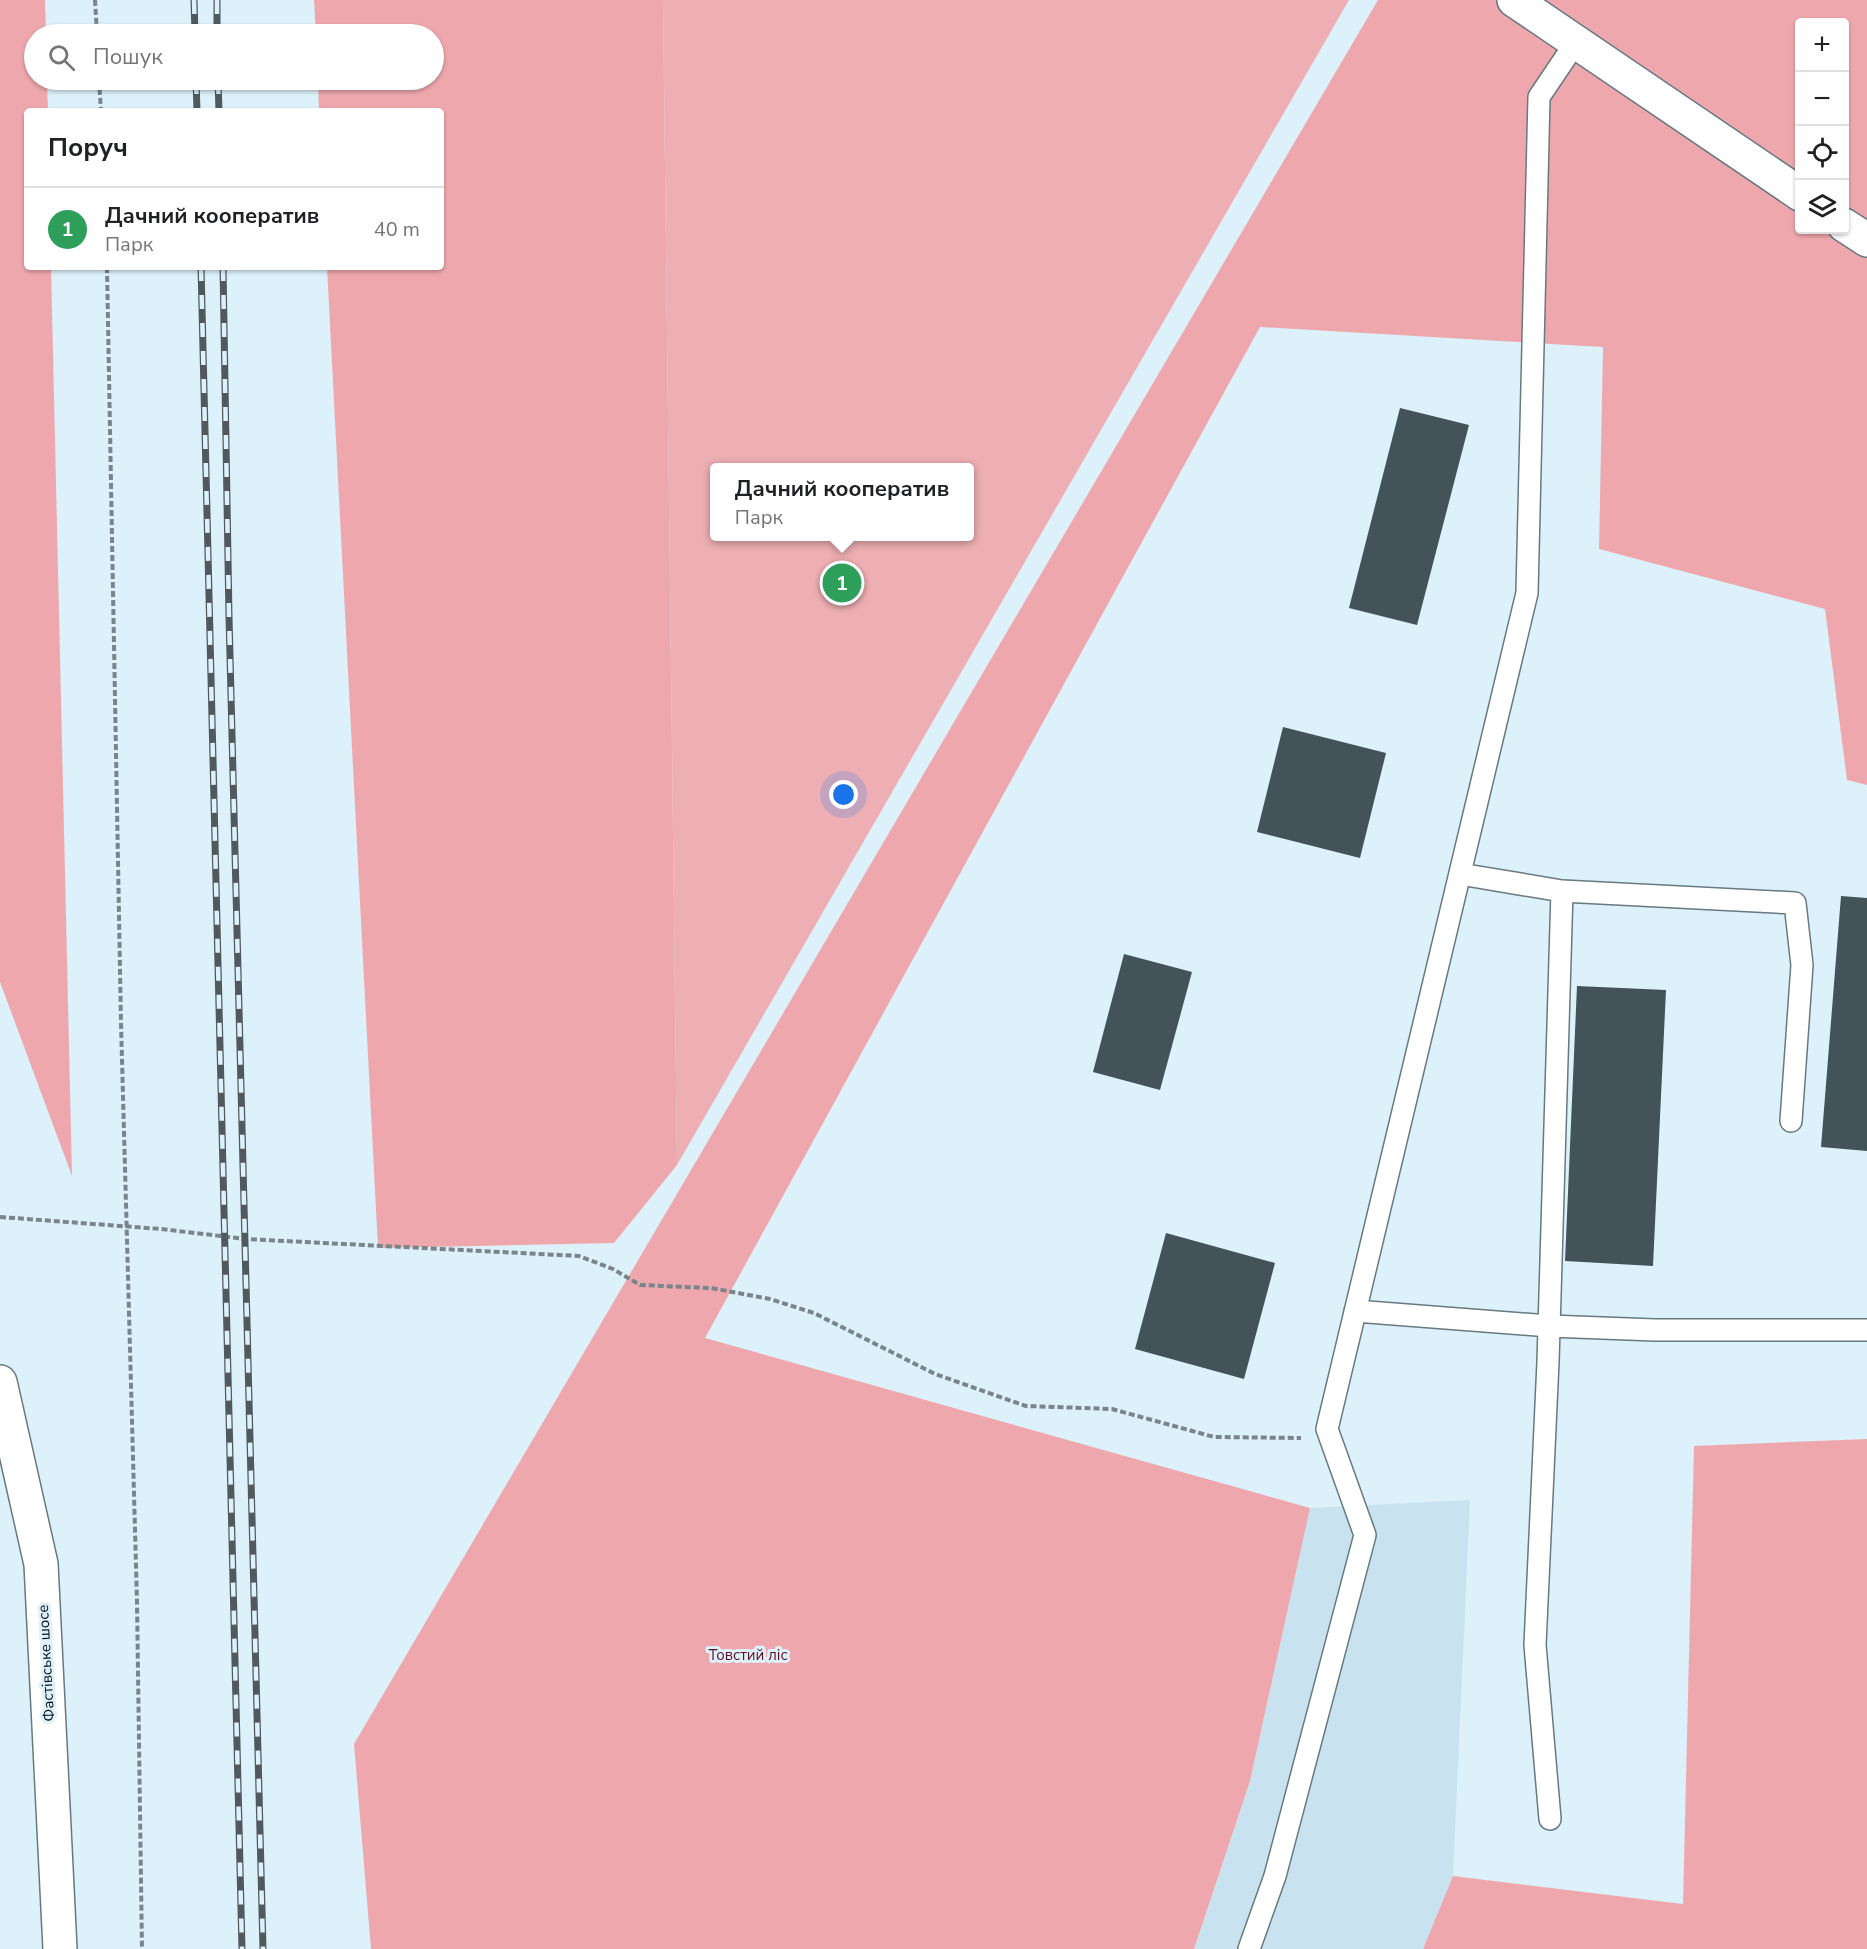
<!DOCTYPE html>
<html lang="uk">
<head>
<meta charset="utf-8">
<style>
	:root { --surface:#fff; --page:#f2f2f2; --text:#202124; --muted:#757577; --line:#e0e0e0; --accent:#a50938 }
	body { margin:0; font-family:"Nunito Sans",sans-serif; background:var(--page); color:var(--text) }
	.controls { position:absolute; right:18px; top:18px; display:grid; overflow:hidden; border-radius:6px; box-shadow:0 2px 4px #0004 }
	.controls button { width:54px; height:54px; display:grid; place-items:center; padding:0; border:0; border-bottom:2px solid var(--line); background:var(--surface); color:var(--text); font:30px sans-serif }
	.you { position:absolute; left:844px; top:795px; width:21px; height:21px; margin:-15px; border:4px solid #fff; border-radius:50%; background:#1a73e8; box-shadow:0 0 0 9px #1a73e833 }
	.badge { display:grid; place-items:center; width:39px; height:39px; border-radius:50%; background:var(--accent); color:#fff; font-size:20px; font-weight:700 }
	.pin { position:absolute; translate:-50% -50%; border:3px solid #fff; box-shadow:0 2px 6px #0006 }
	.popup { position:absolute; left:710px; top:463px; width:264px; height:78px; box-sizing:border-box; display:grid; place-content:center; border-radius:6px; background:var(--surface); filter:drop-shadow(0 2px 4px #0005); font-size:20px; white-space:nowrap; color:var(--muted) }
	.popup b { font-size:22px; color:var(--text) }
	.popup::after { content:''; position:absolute; left:50%; top:100%; margin-left:-12px; border:12px solid transparent; border-top-color:var(--surface) }
	.list { margin:0; padding:0; list-style:none }
	h2 { display:flex; justify-content:space-between; align-items:center; height:78px; margin:0; padding:0 24px; font-size:26px }
	h2 small { font-size:20px; font-weight:400; color:var(--muted) }
	.list li { display:grid; grid-template-columns:39px 1fr auto; gap:18px; align-items:center; box-sizing:border-box; height:84px; padding:0 24px; border-top:2px solid var(--line) }
	.list b { display:block; font-size:22px; white-space:nowrap }
	.list p { margin:0; font-size:20px; white-space:nowrap; color:var(--muted) }
	.list em { font-size:20px; font-style:normal; color:var(--muted) }
	.icon { flex:none; width:33px; height:33px; fill:none; stroke:currentColor; stroke-width:2; stroke-linecap:round; stroke-linejoin:round }
	.map { position:relative; flex:none; width:1867px; height:1949px; overflow:hidden }
	.search { position:absolute; background:var(--surface); box-shadow:0 2px 4px #0004; left:24px; top:24px; width:420px; height:66px; display:flex; align-items:center; gap:15px; box-sizing:border-box; padding:0 21px; border-radius:33px; color:var(--muted); font-size:22px }
	.panel { position:absolute; background:var(--surface); box-shadow:0 2px 4px #0004; left:24px; top:108px; width:420px; height:162px; border-radius:6px }
	.map>svg:first-child { display:block }
	.built { fill:#c8e3ef }
	.green { fill:#eeafb4; fill-rule:evenodd }
	.forest { fill:#eea8ad; fill-rule:evenodd }
	.building { fill:#42535a }
	.lines { fill:none; stroke-linecap:round; stroke-linejoin:round }
	.lane-casing { stroke:#677981; stroke-width:24 }
	.street-casing { stroke:#677981; stroke-width:36 }
	.primary-casing { stroke:#677981; stroke-width:36 }
	.path { stroke:#78858b; stroke-width:4; stroke-dasharray:6 3; stroke-linecap:butt }
	.lane { stroke:#fff; stroke-width:21 }
	.street { stroke:#fff; stroke-width:33 }
	.primary { stroke:#fff; stroke-width:33 }
	.rail-casing { stroke:#4f595e; stroke-width:7 }
	.rail { stroke:#ddf1fa; stroke-width:4.5; stroke-dasharray:14; stroke-linecap:butt }
	.labels { text-anchor:middle; stroke-width:6; stroke-linejoin:round; paint-order:stroke }
	.park-label { font-size:15px; fill:#611122; stroke:#ddf1fa }
	.street-label { font-size:15px; fill:#080e11; stroke:#ddf1fa }
</style>
</head>
<body>
<div class="map">
<svg width="1867" height="1949" viewBox="0 0 1867 1949">
	<rect width="100%" height="100%" fill="#ddf1fa"/>
	<path class="built" d="M1470,1500L1453,1876L1423,1949H1194L1250,1781L1310,1508Z"/>
	<path class="green" d="M663,0H1349L677,1165ZM714,468H970V536H714Z"/>
	<path class="forest" d="M0,0H45L46,34H34V80H47L48,111H27V267H51L72,1176L0,982Z
		M314,0H663L677,1165L614,1243L378,1248L327,267H441V111H319L318,80H434V34H316Z
		M1378,0H1867V785L1847,780L1825,609L1599,549L1603,347L1260,327L705,1338L1310,1508L1250,1781L1194,1949H371L354,1744ZM1800,22H1844V230H1800Z
		M1867,1439V1949H1423L1453,1876L1683,1904L1694,1446Z"/>
	<path class="building" d="M1400,408L1469,425L1417,625L1349,608Z
		M1283,727L1386,753L1360,858L1257,832Z
		M1841,896L1867,898V1151L1821,1147Z
		M1124,954L1192,972L1160,1090L1093,1072Z
		M1577,986L1666,990L1653,1266L1565,1261Z
		M1166,1233L1275,1263L1244,1379L1135,1349Z"/>
	<g class="lines">
		<g class="lane-casing">
			<path id="lane" d="M1460,874L1562,891L1548,1362L1535,1645L1550,1819
				M1562,891L1795,903L1802,965L1791,1121
				M1355,1311L1549,1326L1655,1330H1867
				M1249,1949L1275,1876L1365,1535L1327,1429L1527,593L1539,97L1576,42"/>
		</g>
		<g class="street-casing">
			<path id="street" d="M1514,0L1800,194
				M1844,225L1867,240"/>
		</g>
		<g class="primary-casing">
			<path id="primary" d="M0,1382L41,1564L60,1949"/>
		</g>
		<path class="path" d="M95,0L97,34
			M99,80L101,111
			M107,267L121,1023L137,1602L142,1949
			M0,1217L161,1229L246,1239L579,1256L613,1269L640,1285L711,1288L770,1299L814,1313L935,1374L1026,1406L1112,1409L1214,1437L1301,1438"/>
		<use href="#lane" class="lane"/>
		<use href="#street" class="street"/>
		<use href="#primary" class="primary"/>
		<g class="rail-casing">
			<path id="rail" d="M194,0L195,34
				M217,0V34
				M196,80L197,111
				M218,80L219,111
				M201,267L242,1949
				M223,267L229,617L263,1949"/>
		</g>
		<use href="#rail" class="rail"/>
	</g>
	<g class="labels">
		<g class="park-label">
			<text x="748" y="1660">Товстий ліс</text>
		</g>
		<g class="street-label">
			<text transform="translate(46 1663) rotate(-93)" y="5">Фастівське шосе</text>
		</g>
	</g>
</svg>
<div class="controls">
<button>+</button>
<button>−</button>
<button><svg class="icon" aria-label="locate" viewBox="0 0 24 24"><circle cx="12" cy="12" r="6"/><path d="M12 2v4M12 18v4M2 12h4M18 12h4"/></svg></button>
<button><svg class="icon" aria-label="layers" viewBox="0 0 24 24"><path d="M12 4l9 5-9 5-9-5zM3 14l9 5 9-5"/></svg></button>
</div>
<div class="you"></div>
<div class="pin badge" style="left:842px;top:583px;background:#2e9e5b">1</div>
<div class="popup"><b>Дачний кооператив</b>Парк</div>
<div class="search"><svg class="icon" aria-label="search" viewBox="0 0 24 24"><circle cx="10" cy="10" r="6"/><path d="M15 15l6 6"/></svg>Пошук</div>
<section class="panel">
<h2>Поруч<small></small></h2>
<ul class="list">
<li><span class="badge" style="background:#2e9e5b">1</span><div><b>Дачний кооператив</b><p>Парк</p></div><em>40 m</em></li>
</ul>
</section>
</div>
</body>
</html>
